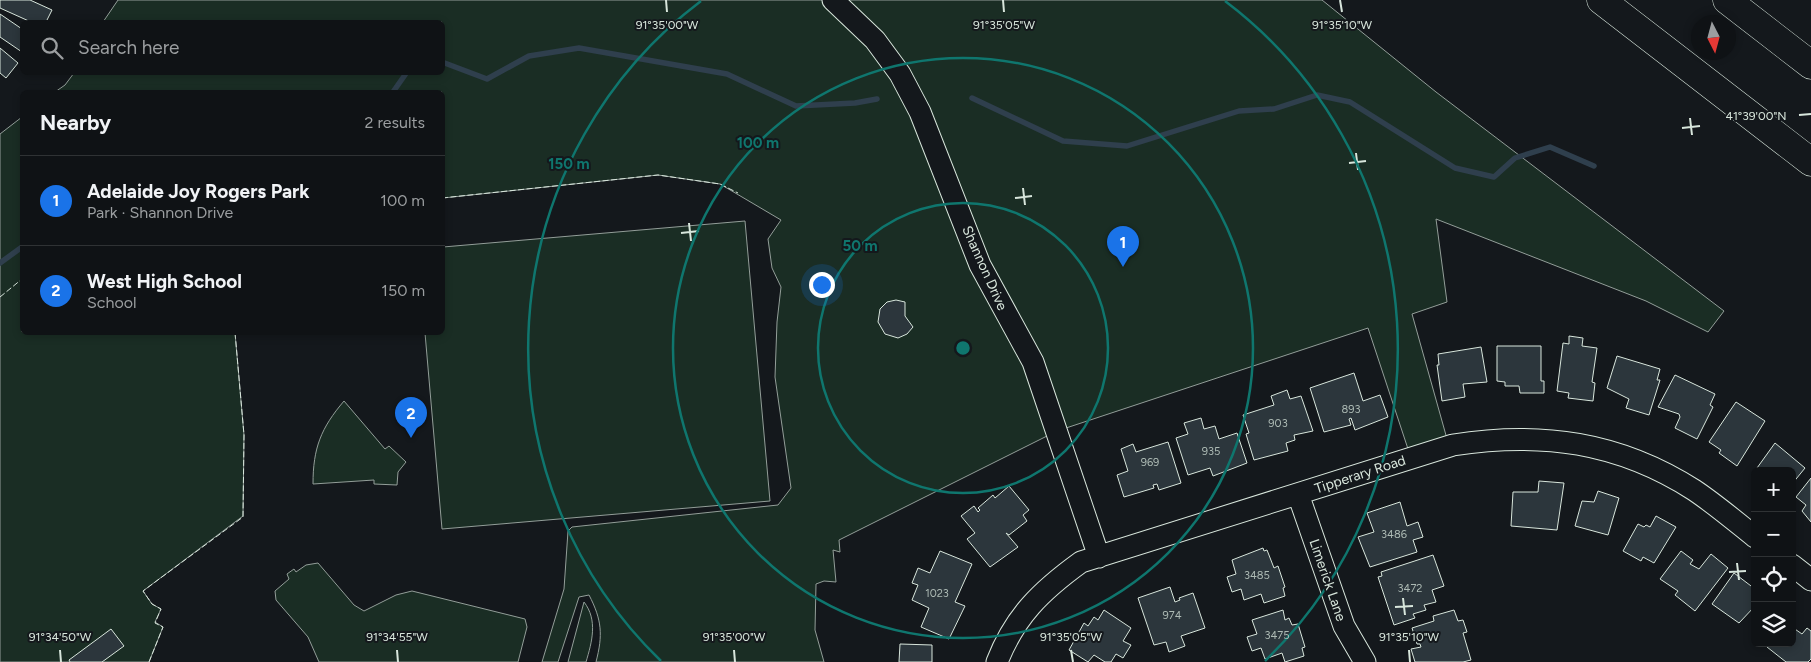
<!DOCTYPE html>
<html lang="en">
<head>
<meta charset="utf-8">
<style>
	:root { --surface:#0f1215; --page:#1d2022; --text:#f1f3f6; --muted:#9b9ea0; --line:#2f3234; --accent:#1a73e8 }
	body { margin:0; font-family:Figtree,sans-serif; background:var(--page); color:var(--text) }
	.controls { position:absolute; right:15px; bottom:15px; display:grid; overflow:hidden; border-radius:8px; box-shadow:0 2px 8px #0003 }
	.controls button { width:45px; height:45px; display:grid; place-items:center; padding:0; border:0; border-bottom:1px solid var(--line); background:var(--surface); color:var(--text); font:25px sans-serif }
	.compass { position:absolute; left:1691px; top:15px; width:45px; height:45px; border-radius:50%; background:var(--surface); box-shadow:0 2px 8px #0003; rotate:174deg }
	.you { position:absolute; left:821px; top:284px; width:18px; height:18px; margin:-12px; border:4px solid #fff; border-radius:50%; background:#1a73e8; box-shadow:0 0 0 8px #1a73e833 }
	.badge { display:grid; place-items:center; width:32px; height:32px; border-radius:50%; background:var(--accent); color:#fff; font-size:16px; font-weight:700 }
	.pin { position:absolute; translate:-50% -41px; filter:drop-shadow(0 1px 2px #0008) }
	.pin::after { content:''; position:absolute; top:26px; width:18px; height:15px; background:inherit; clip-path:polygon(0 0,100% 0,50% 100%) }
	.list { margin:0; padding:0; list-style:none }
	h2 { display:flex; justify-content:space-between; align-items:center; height:65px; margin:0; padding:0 20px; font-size:21px }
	h2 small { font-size:16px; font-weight:400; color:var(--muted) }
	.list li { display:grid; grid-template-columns:32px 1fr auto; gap:15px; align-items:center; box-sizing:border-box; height:90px; padding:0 20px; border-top:1px solid var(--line) }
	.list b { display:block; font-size:19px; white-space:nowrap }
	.list p { margin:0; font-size:16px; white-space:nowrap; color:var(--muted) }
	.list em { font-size:16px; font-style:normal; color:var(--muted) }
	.icon { flex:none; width:28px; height:28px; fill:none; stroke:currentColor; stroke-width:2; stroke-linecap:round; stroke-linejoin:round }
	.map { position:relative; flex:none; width:1811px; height:662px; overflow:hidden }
	.search { position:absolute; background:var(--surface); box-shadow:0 2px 8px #0003; left:20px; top:20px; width:425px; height:55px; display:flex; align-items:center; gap:12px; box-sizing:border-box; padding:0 18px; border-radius:8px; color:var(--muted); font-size:19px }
	.panel { position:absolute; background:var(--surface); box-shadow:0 2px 8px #0003; left:20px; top:90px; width:425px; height:245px; border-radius:8px }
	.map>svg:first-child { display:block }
	.green { fill:#1a2d24; stroke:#939e99 }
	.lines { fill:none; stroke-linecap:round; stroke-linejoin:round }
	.stream { stroke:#2f3f4d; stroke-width:5.5 }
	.building { fill:#2c363c; stroke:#d8e6dc }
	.minor-casing { stroke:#d8e6dc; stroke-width:23 }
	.highway-casing { stroke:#d8e6dc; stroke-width:29 }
	.minor { stroke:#14181c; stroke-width:21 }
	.highway { stroke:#14181c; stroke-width:28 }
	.fence { stroke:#d8e6dc; stroke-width:1; stroke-dasharray:6 2.5; stroke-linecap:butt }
	.ticks { fill:none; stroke:#d8e6dc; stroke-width:2 }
	.ring { fill:none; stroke:#0f766e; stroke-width:2.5 }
	.labels { text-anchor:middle; stroke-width:4; stroke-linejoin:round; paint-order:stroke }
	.number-label { font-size:11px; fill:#adbab4 }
	.street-label { font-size:14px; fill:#d8e6dc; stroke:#14181c }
	.ticks-label { font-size:12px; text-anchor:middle; fill:#d8e6dc; stroke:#14181c; stroke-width:4; stroke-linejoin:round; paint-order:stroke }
	.centre { fill:#0f766e; stroke:#14181c; stroke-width:2.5 }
	.ring-label { font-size:15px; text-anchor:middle; font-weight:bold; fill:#0f766e; stroke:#14181c; stroke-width:4; stroke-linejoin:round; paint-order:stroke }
</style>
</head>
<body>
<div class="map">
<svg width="1811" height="662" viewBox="0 0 1811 662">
	<rect width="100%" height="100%" fill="#14181c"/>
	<path class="green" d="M118,0H1322L1436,92L1724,311L1708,332L1646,301L1436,219L1447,302L1412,314L1449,446L1411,458L1368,328L1057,431L839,540L840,552L833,550L836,582L824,581L816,584L815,630L824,662H596C603,635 602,620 589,595L579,597L558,662H542L564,589L568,531L572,527L778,505L791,488L775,377L777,322L781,287L772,268L768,239L781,220L720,184L658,175L443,198L442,92H55L65,85L74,73L442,72V22H103Z
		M22,117V332L235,333L244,435L243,516L143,591L152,604L161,609L155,622L163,627L149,662H0V134Z
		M745,221L770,501L442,529L425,333L442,332L443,247Z
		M344,401L385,449L389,446L406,462L398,472L397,485L374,484V480L313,484C313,448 321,428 344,401Z
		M318,563L354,605L364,611L396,595L412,591L525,619L527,627L518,662H319L308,637L276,600L275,591L289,579L287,574L294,569L296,572L306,565Z
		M584,602C598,620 592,642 586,662H568Z"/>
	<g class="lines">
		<path class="stream" d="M442,62L487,79L529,56L579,48L727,74L796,106L855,103L877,99
			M393,92L407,72
			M972,98L1063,141L1127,146L1239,111L1274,109L1317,95L1350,102L1455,168L1494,177L1515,158L1550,147L1594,166
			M0,263L22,247"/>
	</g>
	<path class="building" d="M0,0H30L52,10L46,22H31L0,8Z
		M0,14L22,29V52L0,37Z
		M0,48L18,63L6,78L0,73Z
		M896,300L905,302V316L913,327L907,334L898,338L885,334L878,322L880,309L887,302Z
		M1569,336L1583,338L1582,346L1597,348L1592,382L1595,383L1593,401L1568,398L1569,393L1557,391L1563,343L1569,344Z
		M1497,346H1541V381H1544V393H1520L1519,386H1505V382L1497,381Z
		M1481,347L1487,382L1463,384L1465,397L1442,401L1437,365H1439L1438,354Z
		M1617,356L1660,369L1657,380H1660L1649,415L1626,408L1629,399L1607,388Z
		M1354,373L1363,401L1380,395L1388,417L1355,430L1351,418L1349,419L1351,425L1324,432L1310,388Z
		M1675,375L1715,394L1710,405L1713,407L1697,439L1675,428L1680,417L1679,414L1658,407Z
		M1287,390L1290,399L1301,396L1313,431L1294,435L1295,440L1286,443L1288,451L1254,460L1246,434L1249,433L1243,415L1274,405L1271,396Z
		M1736,402L1765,421L1737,466L1719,453L1721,450L1709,442Z
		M1201,418L1204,429L1215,426L1219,439L1237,433L1247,463L1213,476L1210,468L1188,475L1176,438L1188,434L1184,423Z
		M1168,442L1181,483L1159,490L1157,484L1153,485L1154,488L1124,497L1117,475L1128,471L1121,449L1133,444L1136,452Z
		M1775,443L1805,468L1792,484V471H1761L1757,468Z
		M1811,478V522L1802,511L1806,505L1796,497Z
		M1539,481L1564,483L1557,530L1511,526L1513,492H1538Z
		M1009,486L1029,510L1023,515L1027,521L1009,535L1006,533L1018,547L990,567L967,539L975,533L961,516L974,506L978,512L980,510L978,508L993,495L995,498Z
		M1598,491L1619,498L1608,535L1575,526L1582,501L1594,502Z
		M1400,502L1407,526L1418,522L1423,537L1413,540L1417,552L1370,567L1358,537L1374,532L1367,513Z
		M1656,516L1676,527L1654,563L1643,557L1641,561L1623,551L1638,524L1644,527L1646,525L1650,527Z
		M1263,548L1264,551L1267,550L1274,568L1278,566L1285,587L1283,588L1285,596L1264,603L1261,594L1244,600L1241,589L1232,592L1227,577L1236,574L1232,560Z
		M940,551L972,564L955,602L965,606L949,639L921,627L929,608L912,600L918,585L912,583L918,568L930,573Z
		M1681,551L1693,560L1690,564L1699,569L1711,554L1728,568L1695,611L1675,595L1678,591L1660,579Z
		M1433,555L1444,586L1432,590L1436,602L1424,605L1426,610L1413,614L1415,618L1394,625L1378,577L1382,576L1381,572Z
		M1734,573L1755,589V606L1739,623L1712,604Z
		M1170,587L1175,602L1180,600L1179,598L1193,593L1205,628L1181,636L1185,646L1169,652L1166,642L1154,645L1138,598Z
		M1104,610L1131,628L1123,641L1131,645L1123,658L1116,654L1111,662H1105L1094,655L1088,662L1069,650L1084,623L1088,626L1094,617L1098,620Z
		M1283,610L1285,620L1289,618L1292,625L1298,624L1305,647L1302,648L1304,656L1285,662L1282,653L1265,659L1261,648L1252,651L1247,637L1257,634L1252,620Z
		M1454,610L1458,621L1463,620L1467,632L1463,633L1471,660L1463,662H1415L1411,649L1421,647L1420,644H1417L1412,628L1434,621L1433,616Z
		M1792,627L1802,634L1807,628L1811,631V659L1808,662H1786L1767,647L1770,643H1792Z
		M111,629L124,646L102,662H70L69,660Z
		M900,644L932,645V662H899Z"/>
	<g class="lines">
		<g class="minor-casing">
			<path id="minor" d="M833,0L875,40L900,74L920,112L980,265L1033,362L1099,557
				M1298,494L1344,626L1365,662
				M1792,565L1811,580
				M997,662C1015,616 1041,591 1081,562L1453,445C1541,431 1619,442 1694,490C1715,504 1735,521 1755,537"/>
		</g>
		<g class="highway-casing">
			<path id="highway" d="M1601,0L1811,162
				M1727,0L1811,65"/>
		</g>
		<use href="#minor" class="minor"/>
		<use href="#highway" class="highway"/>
		<path class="fence" d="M442,198L658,175L720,184L738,193
			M0,297L22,279
			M149,662L163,627L155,623L161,609L152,604L143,591L243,517L244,435L235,332"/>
	</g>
	<path class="ticks" d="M666,0L667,12M1003,0L1004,12M1340,0L1342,12M1799,115L1811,114M1690,118L1692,135M1682,128L1700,126M1356,153L1358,170M1349,163L1366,161M1023,188L1025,205M1015,198L1032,196M689,223L691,241M681,233L699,231M1737,563L1739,580M1729,572L1746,571M1403,598L1405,615M1395,607L1413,606M60,650L61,662M397,650L398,662M734,650L735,662M1071,650L1073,662M1409,650L1410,662"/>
	<g class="ring">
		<circle cx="963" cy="348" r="145"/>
		<circle cx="963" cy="348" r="290"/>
		<path d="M661 661A435 435 0 0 1 701 1M1225 1A435 435 0 0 1 1265 661"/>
	</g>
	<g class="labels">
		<g class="number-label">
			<text x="1351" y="413">893</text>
			<text x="1278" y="427">903</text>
			<text x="1211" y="455">935</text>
			<text x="1150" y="466">969</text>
			<text x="1394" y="538">3486</text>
			<text x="1257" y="579">3485</text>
			<text x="1410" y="592">3472</text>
			<text x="937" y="597">1023</text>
			<text x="1172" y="619">974</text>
			<text x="1277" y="639">3475</text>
		</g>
		<g class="street-label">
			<text transform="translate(985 268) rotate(66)" y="5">Shannon Drive</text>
			<text transform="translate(1360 474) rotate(-18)" y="5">Tipperary Road</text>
			<text transform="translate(1328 580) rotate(71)" y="5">Limerick Lane</text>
		</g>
	</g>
	<g class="ticks-label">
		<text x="667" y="29">91°35'00"W</text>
		<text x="1004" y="29">91°35'05"W</text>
		<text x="1342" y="29">91°35'10"W</text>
		<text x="1756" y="120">41°39'00"N</text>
		<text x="60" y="641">91°34'50"W</text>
		<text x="397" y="641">91°34'55"W</text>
		<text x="734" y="641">91°35'00"W</text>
		<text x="1071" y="641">91°35'05"W</text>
		<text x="1409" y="641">91°35'10"W</text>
	</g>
	<circle cx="963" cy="348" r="8" class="centre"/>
	<g class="ring-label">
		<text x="758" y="148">100 m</text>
		<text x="569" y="169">150 m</text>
		<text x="860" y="251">50 m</text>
	</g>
</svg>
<div class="controls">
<button>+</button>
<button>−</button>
<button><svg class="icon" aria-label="locate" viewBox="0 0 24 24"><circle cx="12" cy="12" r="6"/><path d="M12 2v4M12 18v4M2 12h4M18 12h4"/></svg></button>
<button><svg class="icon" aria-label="layers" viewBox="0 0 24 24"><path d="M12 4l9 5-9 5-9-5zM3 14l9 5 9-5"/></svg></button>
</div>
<svg class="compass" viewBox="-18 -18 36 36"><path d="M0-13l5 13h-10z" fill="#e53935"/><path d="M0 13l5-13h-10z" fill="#9b9ea0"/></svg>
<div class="you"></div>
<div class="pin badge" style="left:1123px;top:267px">1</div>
<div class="pin badge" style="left:411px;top:438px">2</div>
<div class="search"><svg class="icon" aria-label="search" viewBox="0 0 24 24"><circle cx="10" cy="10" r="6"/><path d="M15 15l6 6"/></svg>Search here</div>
<section class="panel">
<h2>Nearby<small>2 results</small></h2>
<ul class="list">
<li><span class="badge">1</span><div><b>Adelaide Joy Rogers Park</b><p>Park · Shannon Drive</p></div><em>100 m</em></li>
<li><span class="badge">2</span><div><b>West High School</b><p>School</p></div><em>150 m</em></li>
</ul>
</section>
</div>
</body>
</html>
